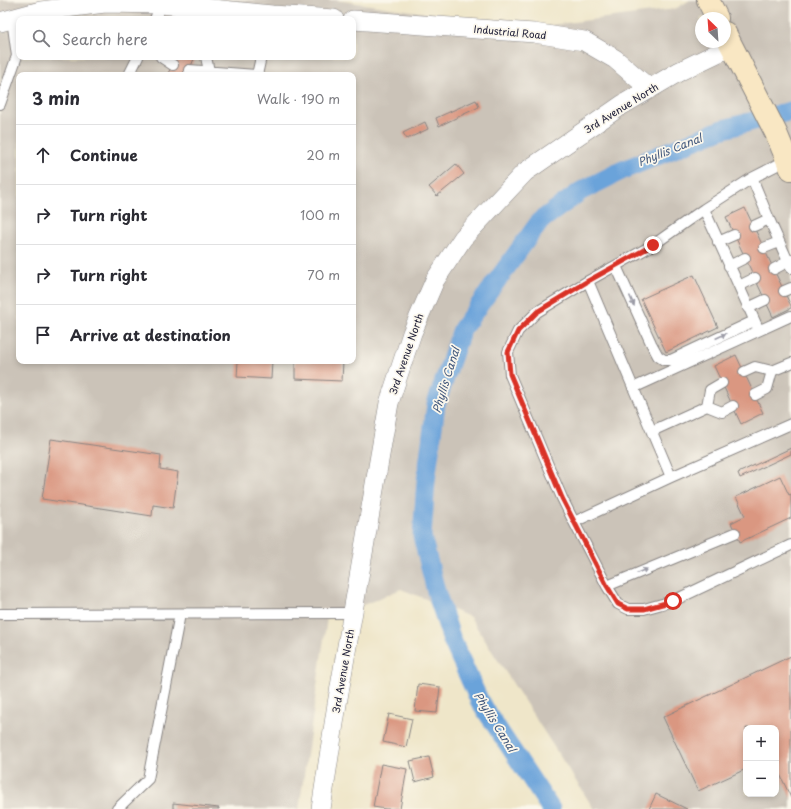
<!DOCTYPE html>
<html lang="en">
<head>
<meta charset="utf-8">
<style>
	:root { --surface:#fff; --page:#f7f7f7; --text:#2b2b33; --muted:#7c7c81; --line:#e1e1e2 }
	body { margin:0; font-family:"Playpen Sans",sans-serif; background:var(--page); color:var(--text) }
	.controls { position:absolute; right:12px; bottom:12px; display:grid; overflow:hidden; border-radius:8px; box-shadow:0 2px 6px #0003 }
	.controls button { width:36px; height:36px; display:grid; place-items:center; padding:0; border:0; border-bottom:1px solid var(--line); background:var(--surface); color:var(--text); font:20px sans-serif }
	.compass { position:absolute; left:695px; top:12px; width:36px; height:36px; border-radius:50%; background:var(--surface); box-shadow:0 2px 6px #0003; rotate:335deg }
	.stop { position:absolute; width:12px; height:12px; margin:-9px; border:3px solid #d93025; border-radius:50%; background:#fff }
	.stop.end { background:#d93025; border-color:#fff; box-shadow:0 1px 4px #0008 }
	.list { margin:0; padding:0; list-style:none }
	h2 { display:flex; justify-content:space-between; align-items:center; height:52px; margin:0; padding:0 16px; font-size:17px }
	h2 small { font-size:13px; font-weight:400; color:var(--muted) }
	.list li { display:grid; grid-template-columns:26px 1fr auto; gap:12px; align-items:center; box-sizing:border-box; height:60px; padding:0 16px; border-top:1px solid var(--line) }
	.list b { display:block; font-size:15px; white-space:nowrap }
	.list em { font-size:13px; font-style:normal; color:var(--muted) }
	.icon { flex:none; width:22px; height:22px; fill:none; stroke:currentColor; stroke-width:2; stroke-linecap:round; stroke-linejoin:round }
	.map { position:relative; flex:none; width:791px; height:809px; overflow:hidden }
	.search { position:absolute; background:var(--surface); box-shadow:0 2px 6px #0003; left:16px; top:16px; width:340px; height:44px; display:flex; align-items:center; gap:10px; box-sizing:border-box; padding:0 14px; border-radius:8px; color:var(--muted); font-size:15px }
	.panel { position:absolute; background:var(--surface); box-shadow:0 2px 6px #0003; left:16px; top:72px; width:340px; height:292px; border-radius:8px }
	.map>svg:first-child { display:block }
	.industrial { fill:#cbc3b8; fill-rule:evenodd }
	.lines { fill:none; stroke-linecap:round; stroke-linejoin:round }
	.canal { stroke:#6ba3da; stroke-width:19 }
	.building { fill:#da9781 }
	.service-casing { stroke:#888482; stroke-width:12 }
	.minor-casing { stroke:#888482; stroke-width:20 }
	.secondary-casing { stroke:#888482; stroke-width:24 }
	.service { stroke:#fff; stroke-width:10 }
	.minor { stroke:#fff; stroke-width:19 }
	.secondary { stroke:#f9e7c3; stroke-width:22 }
	.oneway { fill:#9c9ca7 }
	.route { stroke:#d93025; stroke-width:5 }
	.labels { text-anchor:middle; stroke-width:3.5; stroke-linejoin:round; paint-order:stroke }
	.street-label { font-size:10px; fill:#22223b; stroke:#fbf7ec }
	.water-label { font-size:11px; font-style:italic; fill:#3f567b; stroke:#fbf7ec }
</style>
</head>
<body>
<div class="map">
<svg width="791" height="809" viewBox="0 0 791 809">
	<rect width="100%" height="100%" fill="#fbf7ec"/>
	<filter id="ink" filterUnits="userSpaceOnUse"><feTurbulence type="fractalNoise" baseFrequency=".025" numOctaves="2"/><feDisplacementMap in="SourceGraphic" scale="8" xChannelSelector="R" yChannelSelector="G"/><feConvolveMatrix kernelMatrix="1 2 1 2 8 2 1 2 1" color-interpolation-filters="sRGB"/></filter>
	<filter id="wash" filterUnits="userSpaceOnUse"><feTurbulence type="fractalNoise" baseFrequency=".012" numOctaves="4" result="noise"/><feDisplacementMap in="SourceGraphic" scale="16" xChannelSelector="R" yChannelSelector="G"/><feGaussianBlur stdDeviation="0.9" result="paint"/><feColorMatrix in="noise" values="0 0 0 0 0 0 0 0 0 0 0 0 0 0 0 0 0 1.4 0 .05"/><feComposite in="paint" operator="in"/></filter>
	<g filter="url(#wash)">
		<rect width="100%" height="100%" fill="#efe6c9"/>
		<path class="industrial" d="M0,0H336L528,28L675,9L690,0H791V809H594L470,617L401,589L368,603L327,618L299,809H0ZM701,18H725V42H701ZM19,19H353V57H19ZM19,75H353V361H19ZM746,728H776V794H746Z"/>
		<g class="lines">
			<path class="canal" d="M551,809L480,702L452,640L436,591L422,536L426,481L436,404L462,329L540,221L581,191L623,170L720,130L791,111"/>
		</g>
		<g id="blocks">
			<path class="building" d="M177,57H189L194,59L187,75H167Z
				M476,100L479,107L439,126L436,118Z
				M425,122L428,129L407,139L403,133Z
				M456,164L464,174L437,196L429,187Z
				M745,208L791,306V308L773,317L726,217Z
				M694,275L718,327L666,352L641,299Z
				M736,355L763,413L741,424L714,366Z
				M238,361H272L271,379L237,377Z
				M295,361H343L342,381L295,379Z
				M51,439L161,455L160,469L178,472L173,508L153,505L152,516L42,499Z
				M791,448V454L740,478L738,473Z
				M780,476L789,495L791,494V518L740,542L731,523L745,516L736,497Z
				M791,656V798L776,766V728H746V769L698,791L663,717Z
				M418,684L440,687L437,713L415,711Z
				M389,714L412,719L406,747L383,742Z
				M429,757L434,777L415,782L410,761Z
				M381,764L407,769L400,809H386L373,807Z
				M656,794L687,809H649Z
				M173,803L219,808V809H173Z"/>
		</g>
	</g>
	<g filter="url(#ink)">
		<use href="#blocks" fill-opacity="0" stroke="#888482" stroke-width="1"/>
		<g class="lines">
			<g class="service-casing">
				<path id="service" d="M155,19L161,4
					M161,57L173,65
					M206,57L209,71
					M189,70L256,75
					M129,75L138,57
					M257,75L261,57
					M0,104L17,56L12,19
					M787,160L752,178L704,209L653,245L588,281L537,312L518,331L508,352L510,375L562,498L574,522L671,477L791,424
					M752,178L769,219L791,268
					M704,209L757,326
					M754,226L769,219
					M718,242L734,235
					M764,248L779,242
					M616,266L651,343L658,356L664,360H671L754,321
					M729,266L745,258
					M774,269L791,260
					M588,281L671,477
					M739,286L755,278
					M784,291L791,288
					M748,308L765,300
					M772,371L791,363
					M744,372L755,367L772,371L767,389L755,395
					M633,388L791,316
					M707,406L710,390L722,383
					M652,431L707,406L722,412L733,406
					M574,522L607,586L618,604L628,609H644L673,601L791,545
					M607,586L735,533
					M0,614L352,613
					M117,809L148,779L180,614"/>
			</g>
			<g class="minor-casing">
				<path id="minor" d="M353,20L534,33L584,41L615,59L650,89
					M0,22L41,11L105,3L161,4L272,15L334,19
					M321,809L337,704L389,403L412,333L435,280L463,238L525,172L622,105L680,71L732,46"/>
			</g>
			<g class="secondary-casing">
				<path id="secondary" d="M708,0L717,18
					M725,33L776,133L791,169"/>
			</g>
			<use href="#service" class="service"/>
			<use href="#minor" class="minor"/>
			<use href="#secondary" class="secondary"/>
		</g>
		<defs><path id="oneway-solid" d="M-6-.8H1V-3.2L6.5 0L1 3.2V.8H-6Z"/></defs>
		<g class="oneway">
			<use href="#oneway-solid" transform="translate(632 301) rotate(66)"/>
			<use href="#oneway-solid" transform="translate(721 336) rotate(-25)"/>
			<use href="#oneway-solid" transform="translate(642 571) rotate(-23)"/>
		</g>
	</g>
	<g class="lines" filter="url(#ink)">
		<path class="route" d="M653,245L588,281L537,312L518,331L508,352L510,374L562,498L607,586L618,604L628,609H644L673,601"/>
	</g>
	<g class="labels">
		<g class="street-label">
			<text transform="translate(510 32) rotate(5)" y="4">Industrial Road</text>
			<text transform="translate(621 108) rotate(-32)" y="4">3rd Avenue North</text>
			<text transform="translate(406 354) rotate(-71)" y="4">3rd Avenue North</text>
			<text transform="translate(343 671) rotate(-80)" y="4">3rd Avenue North</text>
		</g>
		<g class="water-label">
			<text transform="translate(670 150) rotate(-22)" y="4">Phyllis Canal</text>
			<text transform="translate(446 380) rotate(-73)" y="4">Phyllis Canal</text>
			<text transform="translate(495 722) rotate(58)" y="4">Phyllis Canal</text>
		</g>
	</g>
</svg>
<div class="controls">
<button>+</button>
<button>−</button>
</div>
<svg class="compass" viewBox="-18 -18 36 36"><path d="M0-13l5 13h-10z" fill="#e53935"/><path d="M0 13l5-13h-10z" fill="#7c7c81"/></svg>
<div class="stop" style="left:673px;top:601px"></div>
<div class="stop end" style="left:653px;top:245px"></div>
<div class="search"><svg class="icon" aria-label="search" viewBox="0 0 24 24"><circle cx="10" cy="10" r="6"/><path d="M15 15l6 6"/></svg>Search here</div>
<section class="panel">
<h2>3 min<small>Walk · 190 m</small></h2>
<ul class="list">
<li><svg class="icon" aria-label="ahead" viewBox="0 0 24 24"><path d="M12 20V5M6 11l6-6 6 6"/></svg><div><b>Continue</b></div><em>20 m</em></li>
<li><svg class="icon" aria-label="right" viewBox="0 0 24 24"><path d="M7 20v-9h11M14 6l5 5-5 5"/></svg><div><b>Turn right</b></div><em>100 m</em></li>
<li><svg class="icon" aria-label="right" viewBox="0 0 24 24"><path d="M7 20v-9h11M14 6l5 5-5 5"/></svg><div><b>Turn right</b></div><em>70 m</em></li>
<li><svg class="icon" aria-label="arrive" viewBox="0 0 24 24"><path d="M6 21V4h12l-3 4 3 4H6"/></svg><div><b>Arrive at destination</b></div></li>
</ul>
</section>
</div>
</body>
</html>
